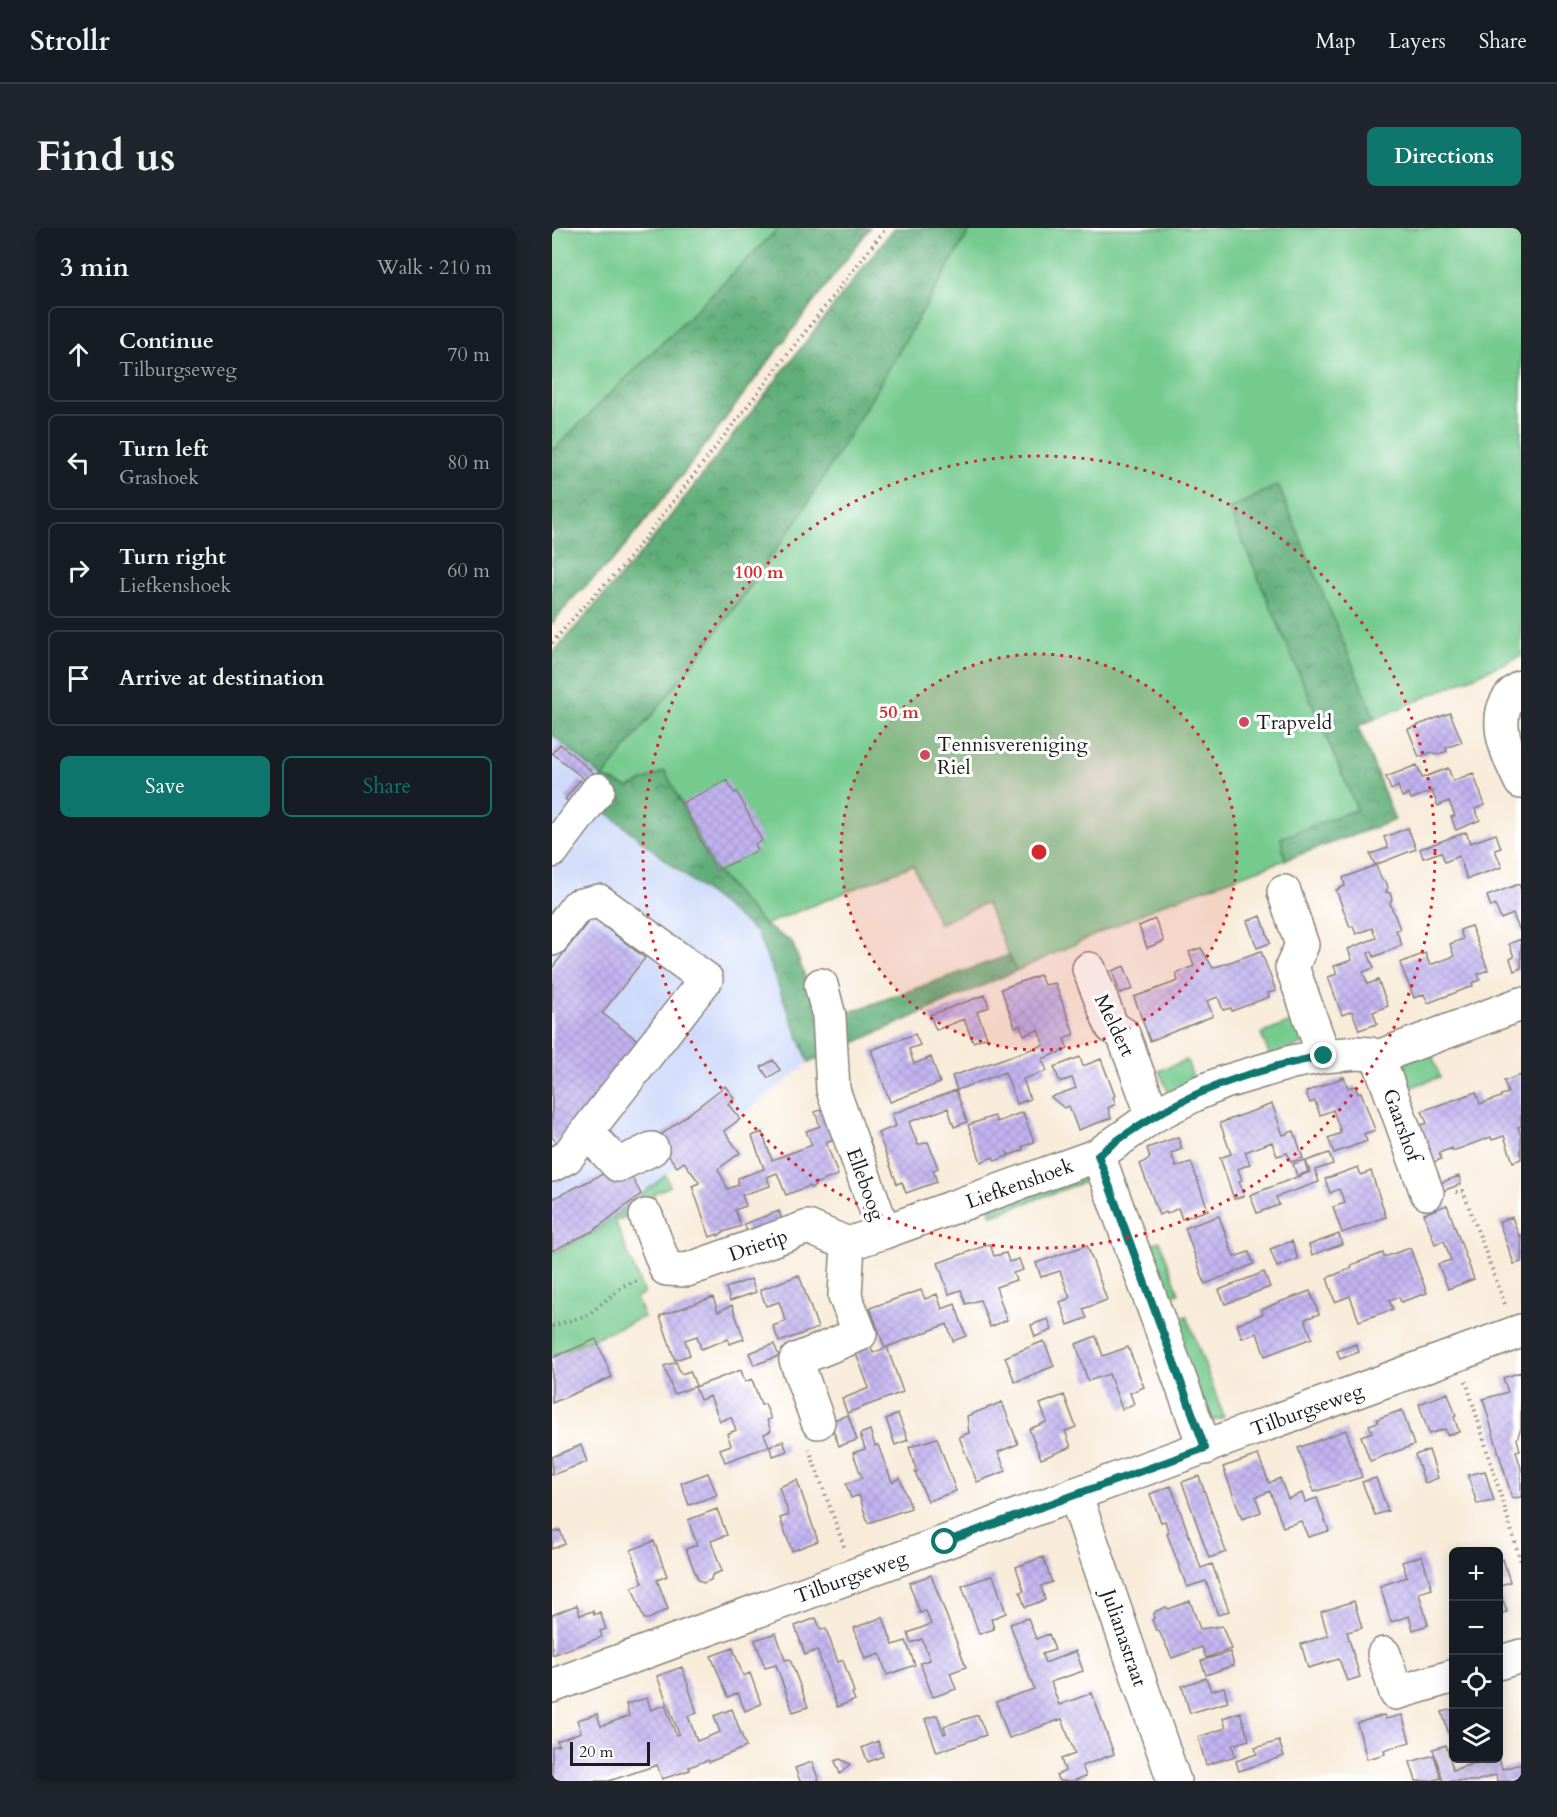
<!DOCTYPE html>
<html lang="en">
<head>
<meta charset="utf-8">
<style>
	:root { --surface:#171b24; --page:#20242c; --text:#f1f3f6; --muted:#9ea1a6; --line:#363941; --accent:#0f766e }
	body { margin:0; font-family:Cardo,serif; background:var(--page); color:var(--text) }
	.controls { position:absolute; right:18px; bottom:18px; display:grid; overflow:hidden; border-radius:9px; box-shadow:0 3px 15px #0003 }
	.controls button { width:54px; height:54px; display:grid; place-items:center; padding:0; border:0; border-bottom:2px solid var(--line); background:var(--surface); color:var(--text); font:30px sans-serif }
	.scale { position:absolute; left:18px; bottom:15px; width:80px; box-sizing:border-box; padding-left:6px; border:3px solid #1c1c1c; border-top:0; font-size:16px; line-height:21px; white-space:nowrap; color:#1c1c1c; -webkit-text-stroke:4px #fff; paint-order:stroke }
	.stop { position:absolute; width:18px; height:18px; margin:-14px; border:4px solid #0f766e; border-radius:50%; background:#fff }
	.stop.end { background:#0f766e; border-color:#fff; box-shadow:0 2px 6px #0008 }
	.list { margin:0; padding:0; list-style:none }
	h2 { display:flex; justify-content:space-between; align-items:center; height:78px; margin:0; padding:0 24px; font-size:26px }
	h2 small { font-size:20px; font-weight:400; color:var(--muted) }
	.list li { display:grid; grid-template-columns:39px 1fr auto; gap:18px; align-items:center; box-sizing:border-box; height:96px; margin:0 12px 12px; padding:0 12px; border:2px solid var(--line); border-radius:9px }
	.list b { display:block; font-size:22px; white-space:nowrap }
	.list p { margin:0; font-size:20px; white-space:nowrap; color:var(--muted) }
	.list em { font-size:20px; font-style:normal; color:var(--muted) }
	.actions { display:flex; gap:12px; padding:18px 24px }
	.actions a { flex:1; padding:14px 0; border:2px solid var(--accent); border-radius:9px; text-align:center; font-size:21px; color:var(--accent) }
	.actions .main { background:var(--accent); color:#fff }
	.icon { flex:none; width:33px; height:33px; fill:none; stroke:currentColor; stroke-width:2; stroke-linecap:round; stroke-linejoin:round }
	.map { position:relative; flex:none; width:969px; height:1553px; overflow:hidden; border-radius:9px }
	header { display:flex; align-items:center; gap:36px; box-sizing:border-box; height:84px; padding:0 30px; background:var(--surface); border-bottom:2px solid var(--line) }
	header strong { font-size:28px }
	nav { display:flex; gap:33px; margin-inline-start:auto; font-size:21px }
	.intro { display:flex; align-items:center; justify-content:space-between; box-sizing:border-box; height:144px; padding:0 36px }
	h1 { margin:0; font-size:42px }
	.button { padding:15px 27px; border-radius:9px; background:var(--accent); color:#fff; font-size:21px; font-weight:700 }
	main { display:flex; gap:36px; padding:0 36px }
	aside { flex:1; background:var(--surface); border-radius:9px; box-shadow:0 3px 15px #0003 }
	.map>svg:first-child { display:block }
	.built { fill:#cedafa }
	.grass { fill:#75ca8e; stroke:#487355; stroke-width:1.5 }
	.forest { fill:url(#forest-crowns); stroke:#3e654a; stroke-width:1.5 }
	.building { fill:url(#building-cross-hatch) }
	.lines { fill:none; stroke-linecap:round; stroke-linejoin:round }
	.minor-casing { stroke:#8a847a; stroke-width:36 }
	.path { stroke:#8a847a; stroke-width:4; stroke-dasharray:1.5 4.5; stroke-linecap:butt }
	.minor { stroke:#fff; stroke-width:33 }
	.route { stroke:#0f766e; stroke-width:8 }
	.ring { fill:none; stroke:#d62828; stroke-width:3; stroke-dasharray:3 6 }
	.poi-dot { fill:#d1495b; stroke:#fff; stroke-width:2 }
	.labels { text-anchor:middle; stroke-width:6; stroke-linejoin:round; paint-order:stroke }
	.poi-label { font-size:20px; fill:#1c1c1c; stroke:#fff; text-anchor:start }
	.street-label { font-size:20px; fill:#1c1c1c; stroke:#fff }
	.centre { fill:#d62828; stroke:#fff; stroke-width:3 }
	.ring-label { font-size:18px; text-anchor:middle; font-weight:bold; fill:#d62828; stroke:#fff; stroke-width:6; stroke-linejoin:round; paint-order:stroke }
</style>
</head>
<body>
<header>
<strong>Strollr</strong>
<nav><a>Map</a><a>Layers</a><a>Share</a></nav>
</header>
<div class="intro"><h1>Find us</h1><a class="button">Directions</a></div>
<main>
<aside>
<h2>3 min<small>Walk · 210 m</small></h2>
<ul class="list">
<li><svg class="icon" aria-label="ahead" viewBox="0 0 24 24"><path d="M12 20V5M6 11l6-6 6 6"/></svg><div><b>Continue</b><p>Tilburgseweg</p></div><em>70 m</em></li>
<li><svg class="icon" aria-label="left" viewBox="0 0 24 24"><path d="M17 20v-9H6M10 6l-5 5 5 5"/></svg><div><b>Turn left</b><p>Grashoek</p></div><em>80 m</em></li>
<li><svg class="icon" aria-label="right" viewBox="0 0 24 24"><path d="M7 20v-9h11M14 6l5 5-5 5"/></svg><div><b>Turn right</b><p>Liefkenshoek</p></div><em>60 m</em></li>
<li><svg class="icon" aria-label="arrive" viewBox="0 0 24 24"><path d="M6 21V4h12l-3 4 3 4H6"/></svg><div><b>Arrive at destination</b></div></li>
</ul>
<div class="actions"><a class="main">Save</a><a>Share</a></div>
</aside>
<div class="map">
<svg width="969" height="1553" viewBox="0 0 969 1553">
	<defs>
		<pattern id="forest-crowns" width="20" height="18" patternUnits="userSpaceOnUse" patternTransform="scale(1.5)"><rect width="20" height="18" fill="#60ae79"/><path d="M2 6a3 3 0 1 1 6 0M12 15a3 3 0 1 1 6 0" fill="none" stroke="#4e8d62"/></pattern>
		<pattern id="building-cross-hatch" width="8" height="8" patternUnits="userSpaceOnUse" patternTransform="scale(1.5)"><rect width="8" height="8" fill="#c2b3f0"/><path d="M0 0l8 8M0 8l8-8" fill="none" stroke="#a699cd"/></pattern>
	</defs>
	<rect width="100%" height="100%" fill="#fff"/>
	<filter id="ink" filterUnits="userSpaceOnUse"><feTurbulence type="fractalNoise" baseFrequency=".0167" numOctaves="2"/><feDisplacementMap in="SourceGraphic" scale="12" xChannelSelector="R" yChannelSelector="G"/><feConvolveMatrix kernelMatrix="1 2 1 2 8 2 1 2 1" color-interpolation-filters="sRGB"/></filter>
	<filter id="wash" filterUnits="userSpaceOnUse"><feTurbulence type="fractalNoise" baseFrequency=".008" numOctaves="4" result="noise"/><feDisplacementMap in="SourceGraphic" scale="24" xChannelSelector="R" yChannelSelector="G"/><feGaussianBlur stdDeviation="1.35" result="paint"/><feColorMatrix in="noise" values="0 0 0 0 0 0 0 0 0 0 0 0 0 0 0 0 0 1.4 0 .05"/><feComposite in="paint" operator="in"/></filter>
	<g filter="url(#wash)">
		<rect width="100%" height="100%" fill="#f8ebd9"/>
		<path class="built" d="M0,504L40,521L89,607L215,706L257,835L41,1004L0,1023Z"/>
		<path class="grass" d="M0,0H227L0,223Z
			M419,0H969V428L823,491L726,257L677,281L805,581L729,610L733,632L613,675L464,743L434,675L387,696L361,637L212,697L164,643L130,575L76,560L51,549L142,434L199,358L325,161Z
			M749,790L758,813L718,829L709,806Z
			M877,819L888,849L848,863L838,835Z
			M635,832L643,856L618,868L607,843Z
			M114,947L118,958L103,965L96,980L63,993L92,1066L84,1070L92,1089L0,1128V1025L42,1004Z
			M532,948L538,952L440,987L437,980Z
			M608,1013L627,1065L609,1070L591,1019Z
			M635,1088L672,1189L659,1194L618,1094Z"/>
		<path class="forest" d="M227,0H318L139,236L66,327L21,370L0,396V223Z
			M342,0H419L325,161L246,291L142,434L51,549L76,560L113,543L164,643L212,697L240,714L270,794L457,727L464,743L257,835L205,705L34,568L50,549L0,507V426L96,317Z
			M726,257L823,491L806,498L843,592L733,632L729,610L805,581L677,281Z"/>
		<g id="blocks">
			<path class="building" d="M898,485L910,514L894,520L895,523L884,527L880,524L867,529L856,501Z
				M8,516L44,547L37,555L0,525Z
				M865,537L870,550L896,540L901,553L921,545L933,577L923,581L928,592L904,602L899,589L903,588L897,573L886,578L880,563L859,571L857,566L850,569L846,558L839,562L834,549Z
				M28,552L36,558L21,577L13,571Z
				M175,552L182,565L185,564L210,613L203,616L206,622L164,643L130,575Z
				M856,600L864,621L823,637L818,626L836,620L832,609Z
				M914,604L918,615L944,606L949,620L943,622L950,639L915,651L907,628L893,634L889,624L871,630L868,621Z
				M824,637L830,652L834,654L836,659L834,664L838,665L840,671L838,675L848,701L844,702L850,717L822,729L820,724L816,725L822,740L811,744L816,756L826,752L836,778L821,784L825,796L807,802L800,783L790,787L776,749L785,746L782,738L800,732L796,721L824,710L820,700L804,706L801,698L798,699L784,662L793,658L791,650Z
				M967,656L969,662V706L961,686L949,691L943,677L939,679L935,668Z
				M709,688L718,715L705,720L695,693Z
				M40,689L93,730L50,785L89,815L9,917L0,910V740Z
				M603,691L612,713L595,720L587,698Z
				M919,698L936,742L926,746L928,752L920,755L921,758L876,775L872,766L862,770L848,735L873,725L878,737L902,728L898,716L911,711L908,702Z
				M969,711V740L962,743L958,731L962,729L957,716Z
				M649,720L661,740L709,723L724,763L716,765L717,769L680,783L679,780L671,782L666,769L655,773L661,788L598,813L582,769L626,753L624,745L642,738L637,724Z
				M572,738L581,761L568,765L560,743Z
				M488,747L492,757L503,755L522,806L512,811L516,821L490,831L495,843L471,851L478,871L467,875L465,876L453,844L405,862L400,848L492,817L486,802L472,807L468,797L463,799L449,761Z
				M433,767L437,779L425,784L435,809L421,814L412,791L384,802L378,787Z
				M363,806L368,817L357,821L362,836L379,829L388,855L338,874L319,822Z
				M528,829L531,838L549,831L563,868L561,869L564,876L556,880L559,890L526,902L517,878L512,880L499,869L524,860L520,850L508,854L502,839Z
				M221,832L228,842L216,850L209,839Z
				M969,847V898L966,899L969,908V931L961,934L952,908L940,912L939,909L901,923L900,920L887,925L889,931L878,936L864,899L875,895L870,883L924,864L928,876L949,869V867L956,865L952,853Z
				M792,849L796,860L803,858L806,865L809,864L823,902L812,906L815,913L782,925L776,910L789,905L781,882L768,887L763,873L758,875L754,864Z
				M173,858L182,870L176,876L188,891L172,903L188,925L166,941L176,961L186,957V950L212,941L200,908L210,904L220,932L260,917L254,903L268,898L263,884L274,880L285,910L274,914L286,947L262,956L263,958L258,960L257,958L234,967L225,945L215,949L218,958L190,967L194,978L183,982L189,998L169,1005V1006L166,1008V1006L158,1009L140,958L147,955L146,953L132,934L125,939L104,911Z
				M404,862L415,894L402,899L396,880L357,894L366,917L376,914L386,940L381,942L385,954L354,965L350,954L345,956L326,905L344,898L340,886Z
				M720,876L731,907L742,903L751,930L739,934L735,925L725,928L720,914L693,924L698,936L686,941L690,952L687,953L692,968L682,971L668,930L679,926L668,895Z
				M471,884L482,914L470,919L471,922L458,927L455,924L456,928L443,933L441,929L429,934L416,897L442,888L445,894Z
				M626,909L630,921L619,925L624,939L639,934L656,982L630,991L626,980L615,986L614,984L607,987L588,936L598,930L595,920Z
				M777,925L781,936L763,942L767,954L724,969L727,977L705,985L698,967L758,944L754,933Z
				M752,932L756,944L745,948L741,936Z
				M806,939L809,947L819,943L834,989L790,1005L781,979L793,975L787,961L778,965L773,951Z
				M59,942H76L89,966L41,1003L0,1023V971Z
				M907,948L909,956L888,964L885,956Z
				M895,977L922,1051L896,1061L886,1036L899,1032L892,1013L883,1016L872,986Z
				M227,983L231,995L197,1007L192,996Z
				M667,988L682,1029L697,1024L702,1036L653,1056L633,1000Z
				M960,989L967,1008L969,1007V1034L962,1036L947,994Z
				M787,1006L790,1016L760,1027L757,1017Z
				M740,1013L746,1031L725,1039L718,1021Z
				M438,1016L442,1028L454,1025L457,1034L467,1031L471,1042L461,1045L464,1052L444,1059L455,1092L438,1099L428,1072L414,1076L409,1062L397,1066L386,1035Z
				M535,1017L555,1072L531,1081L535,1090L516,1097L508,1074L518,1070L508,1043L489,1049L484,1035Z
				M858,1020L875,1065L849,1074L847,1069L837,1072L841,1081L807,1093L798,1068L783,1074L775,1050L800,1040L799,1037L831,1025L832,1029Z
				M712,1044L718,1059L673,1076L667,1062Z
				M247,1047L266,1100L227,1114L221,1098L234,1093L227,1074L214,1078L208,1062Z
				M199,1051L204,1064L178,1073L174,1060Z
				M369,1062L373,1071L385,1066L390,1081L403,1076L414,1108L401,1113L395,1096L335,1119L351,1164L295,1185L290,1171L317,1160L303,1123L318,1117L321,1125L333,1120L318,1080Z
				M758,1063L767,1086L753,1091L760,1110L713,1128L705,1105L690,1110L685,1096L711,1086L709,1082L725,1075Z
				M161,1069L166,1084L180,1077L192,1111L177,1116L176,1111L149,1121L145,1108L133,1112L138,1127L123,1132L108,1088Z
				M496,1091L500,1102L483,1109L479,1097Z
				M544,1108L551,1128L576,1119L592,1159L578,1165L582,1176L570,1181L557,1146L536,1153L524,1116Z
				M44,1111L60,1149L0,1175V1130Z
				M492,1113L502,1138L463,1154L453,1129Z
				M222,1116L227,1128L202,1137L197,1125Z
				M804,1116L807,1124L788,1131L785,1123Z
				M124,1134L129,1146L138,1143L144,1158L122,1166L112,1138Z
				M189,1142L193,1154L200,1151L209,1177L213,1176L219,1191L215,1192L219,1203L212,1206L217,1218L231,1213L235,1223L221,1228L217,1218L173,1234L168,1221L179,1217L175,1206L184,1202L179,1189L168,1193L158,1168L148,1172L143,1159Z
				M969,1144V1200L965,1211L968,1222L964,1223L969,1240V1269L960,1270L931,1171L956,1164L951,1150Z
				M896,1165L904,1188L902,1189L907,1204L895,1207L893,1201L877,1206L867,1176Z
				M512,1167L524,1199L513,1203L519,1219L489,1231L477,1201L495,1194L488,1176Z
				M450,1174L466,1216L446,1224L454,1243L425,1254L407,1209L417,1205L415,1188Z
				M850,1182L862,1217L818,1233L809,1208L820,1204L817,1197L826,1194L825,1191Z
				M346,1186L356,1212L343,1217L334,1191Z
				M296,1187L305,1212L287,1218L278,1193Z
				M318,1202L323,1218L326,1217L340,1254L348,1250L359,1280L316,1295L307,1267L299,1270L294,1256L310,1250L301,1225L313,1221L308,1206Z
				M794,1202L810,1249L762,1264L746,1220Z
				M385,1210L404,1263L376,1273L363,1244H365L357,1219Z
				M29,1217L35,1234L0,1247V1229Z
				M877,1222L886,1250L873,1255L863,1227Z
				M706,1227L717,1255L728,1250L736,1271L750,1265L753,1274L765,1270L777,1303L756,1309L749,1293L731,1299L718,1263L704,1269L709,1284L690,1291L671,1239Z
				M933,1243L942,1273L925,1276L916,1247Z
				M156,1245L165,1267L137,1277L129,1255Z
				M647,1248L674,1324L657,1330L630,1254Z
				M824,1250L836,1283L823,1287L810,1254Z
				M245,1252L266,1313L240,1323L228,1290L237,1287L227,1259Z
				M619,1258L649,1340L660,1336L677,1383L666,1387L654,1353L635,1359L615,1306L617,1305L613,1293L609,1294L598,1266Z
				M165,1281L175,1307L159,1313L170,1343L160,1347L159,1352L151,1355L146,1352L134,1321L145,1317L136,1292Z
				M8,1302L13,1316L0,1321V1305Z
				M102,1313L115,1348L105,1352L116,1381L97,1391H92L80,1359L91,1355L79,1322Z
				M870,1328L880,1361L867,1365L876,1397L861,1402L857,1388L839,1394L828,1358L855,1349L850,1334Z
				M491,1329L500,1354L489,1358L493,1372L473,1379L468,1364L472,1363L464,1339Z
				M951,1331L958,1354L946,1358V1333Z
				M379,1347L414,1439L398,1445L404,1461L381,1469L368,1435L378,1432L370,1411L359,1415L356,1405L379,1396L374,1383L368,1385L357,1355Z
				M441,1347L454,1385L439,1391L442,1401L427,1406L410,1358Z
				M946,1359L955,1384L946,1386Z
				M638,1373L648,1401L670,1398L679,1421L654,1430L650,1419L620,1430L607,1403L604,1402L600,1392L602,1390L601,1387L604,1383L614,1379L617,1381Z
				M802,1373L810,1400L795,1404L808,1449L795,1453L787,1431L756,1440L749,1416L776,1408L769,1384Z
				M25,1377L28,1387L41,1383L42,1387L48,1384L54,1401L48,1403L50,1409L0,1427V1387Z
				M331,1389L341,1417L354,1413L363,1437L335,1447L328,1426L313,1431L302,1400Z
				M264,1390L269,1402L274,1401L286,1434L291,1432L302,1464L300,1465L303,1472L285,1479L265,1422L253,1427L243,1398Z
				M476,1390L484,1411L497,1406L503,1422L490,1426L493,1435L524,1423L531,1443L499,1454L507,1477L540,1465L562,1526L530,1538L534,1548L521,1553H507L504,1547L513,1543L509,1531L523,1526L510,1491L457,1510L444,1474L482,1461L458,1396Z
				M224,1405L233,1432L238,1431L256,1479L241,1484L224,1437L213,1440L203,1412Z
				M181,1420L191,1448L198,1445L209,1476L193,1483L186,1465L176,1469L159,1428Z
				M678,1424L682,1437L654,1447L649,1433Z
				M130,1439L145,1485L136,1488L145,1513L168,1504L162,1488L180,1481L194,1519L157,1534L156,1532L137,1539L138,1542L110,1551L105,1537L57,1553H2L0,1545V1519L7,1517L5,1513L29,1504L25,1492L45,1486L49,1498L77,1488L74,1476L95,1470L99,1482L113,1477L124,1507L127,1506L105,1448Z
				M654,1450L659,1463L672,1459L676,1474L638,1485L630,1458Z
				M902,1481V1519H901L890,1484Z
				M688,1484L697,1512L680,1517L683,1528L654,1537L646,1509L674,1500L671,1490Z
				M385,1487L392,1506L394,1505L392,1498L426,1487L434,1507L385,1524L373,1491Z
				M832,1487L834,1491L850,1487L858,1514L832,1522L833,1526L815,1531L805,1495Z
				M326,1513L331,1528L316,1534L310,1520Z
				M727,1513L732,1528L687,1543L684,1533L705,1526L703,1520Z
				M894,1517L901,1542L938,1530H947L950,1541L969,1536V1553H945L944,1547L924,1553H891L881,1521Z
				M882,1527L889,1550L880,1553H864L858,1534Z
				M288,1531L298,1536L288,1546L283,1533Z
				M260,1534L267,1553H248L243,1540Z"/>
		</g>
	</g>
	<g filter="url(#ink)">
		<use href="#blocks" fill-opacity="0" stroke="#8a847a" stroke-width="1.5"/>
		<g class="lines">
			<g class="minor-casing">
				<g id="minor">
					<path d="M969,459C934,482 955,525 969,554"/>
					<path d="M0,623L46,562"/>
					<path d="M732,664L750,717L740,739L772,828"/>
					<path d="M0,711L25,678L47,673L154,751L15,929L0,937"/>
					<path d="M537,741L560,799L571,806L601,888"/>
					<path id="s1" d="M826,829L875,965"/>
					<path d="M35,904L66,937L100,921"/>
					<path d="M546,927L653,1220"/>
					<path id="s2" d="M94,988L114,1041L135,1042L256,999L296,1016"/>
					<path id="s3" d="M332,1004L546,927L601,888L646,865L673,854L740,834L772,828L805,825L818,826L826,829L969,776"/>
					<path d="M266,1194L244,1132L308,1106L293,1068L296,1016L332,1004L281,862L277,788L269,757"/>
					<path id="s4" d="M523,1266L622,1553"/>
					<path d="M832,1426L844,1465L902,1448"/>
					<path d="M946,1435L969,1428"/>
					<path id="s5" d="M0,1458L969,1103"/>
				</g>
			</g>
			<path class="path" d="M0,415L31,379L71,338L334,0
				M904,964L911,963L954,1079
				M0,1098L36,1087L71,1058L88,1051
				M914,1153L969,1334
				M257,1221L293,1321"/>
			<use href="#minor" class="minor"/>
		</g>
	</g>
	<g class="lines" filter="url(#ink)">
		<path class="route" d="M393,1314L653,1220L546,927C616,872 684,844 772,828"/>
	</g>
	<circle cx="487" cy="624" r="198" fill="#d62828" fill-opacity=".12"/>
	<g class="ring">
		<circle cx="487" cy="624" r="198"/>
		<circle cx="487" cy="624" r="396"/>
	</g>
	<g class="poi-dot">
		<circle cx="692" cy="494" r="6"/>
		<circle cx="373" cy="527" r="6"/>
	</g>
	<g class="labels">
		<g class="poi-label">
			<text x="704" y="501">Trapveld</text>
			<text x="385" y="523">Tennisvereniging<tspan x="385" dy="23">Riel</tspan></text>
		</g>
		<g class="street-label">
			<text transform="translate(563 797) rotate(64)" y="7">Meldert</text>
			<text dy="7" stroke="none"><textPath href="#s1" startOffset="72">Gaarshof</textPath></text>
			<text dy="7" stroke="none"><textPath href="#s3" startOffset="144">Liefkenshoek</textPath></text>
			<text transform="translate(314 956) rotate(70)" y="7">Elleboog</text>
			<text dy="7" stroke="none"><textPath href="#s2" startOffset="153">Drietip</textPath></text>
			<text dy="7" stroke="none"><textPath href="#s5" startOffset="804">Tilburgseweg</textPath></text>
			<text dy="7" stroke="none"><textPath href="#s5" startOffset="318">Tilburgseweg</textPath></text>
			<text dy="7" stroke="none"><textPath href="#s4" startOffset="152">Julianastraat</textPath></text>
		</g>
	</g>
	<circle cx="487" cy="624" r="9" class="centre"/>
	<g class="ring-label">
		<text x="207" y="350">100 m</text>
		<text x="347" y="490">50 m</text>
	</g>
</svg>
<div class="controls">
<button>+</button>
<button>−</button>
<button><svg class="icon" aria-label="locate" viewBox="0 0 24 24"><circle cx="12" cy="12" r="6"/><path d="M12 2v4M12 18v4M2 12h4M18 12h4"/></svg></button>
<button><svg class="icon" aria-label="layers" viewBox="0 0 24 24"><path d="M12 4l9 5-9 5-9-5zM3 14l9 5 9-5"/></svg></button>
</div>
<div class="scale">20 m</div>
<div class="stop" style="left:393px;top:1314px"></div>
<div class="stop end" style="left:772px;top:828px"></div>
</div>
</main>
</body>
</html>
